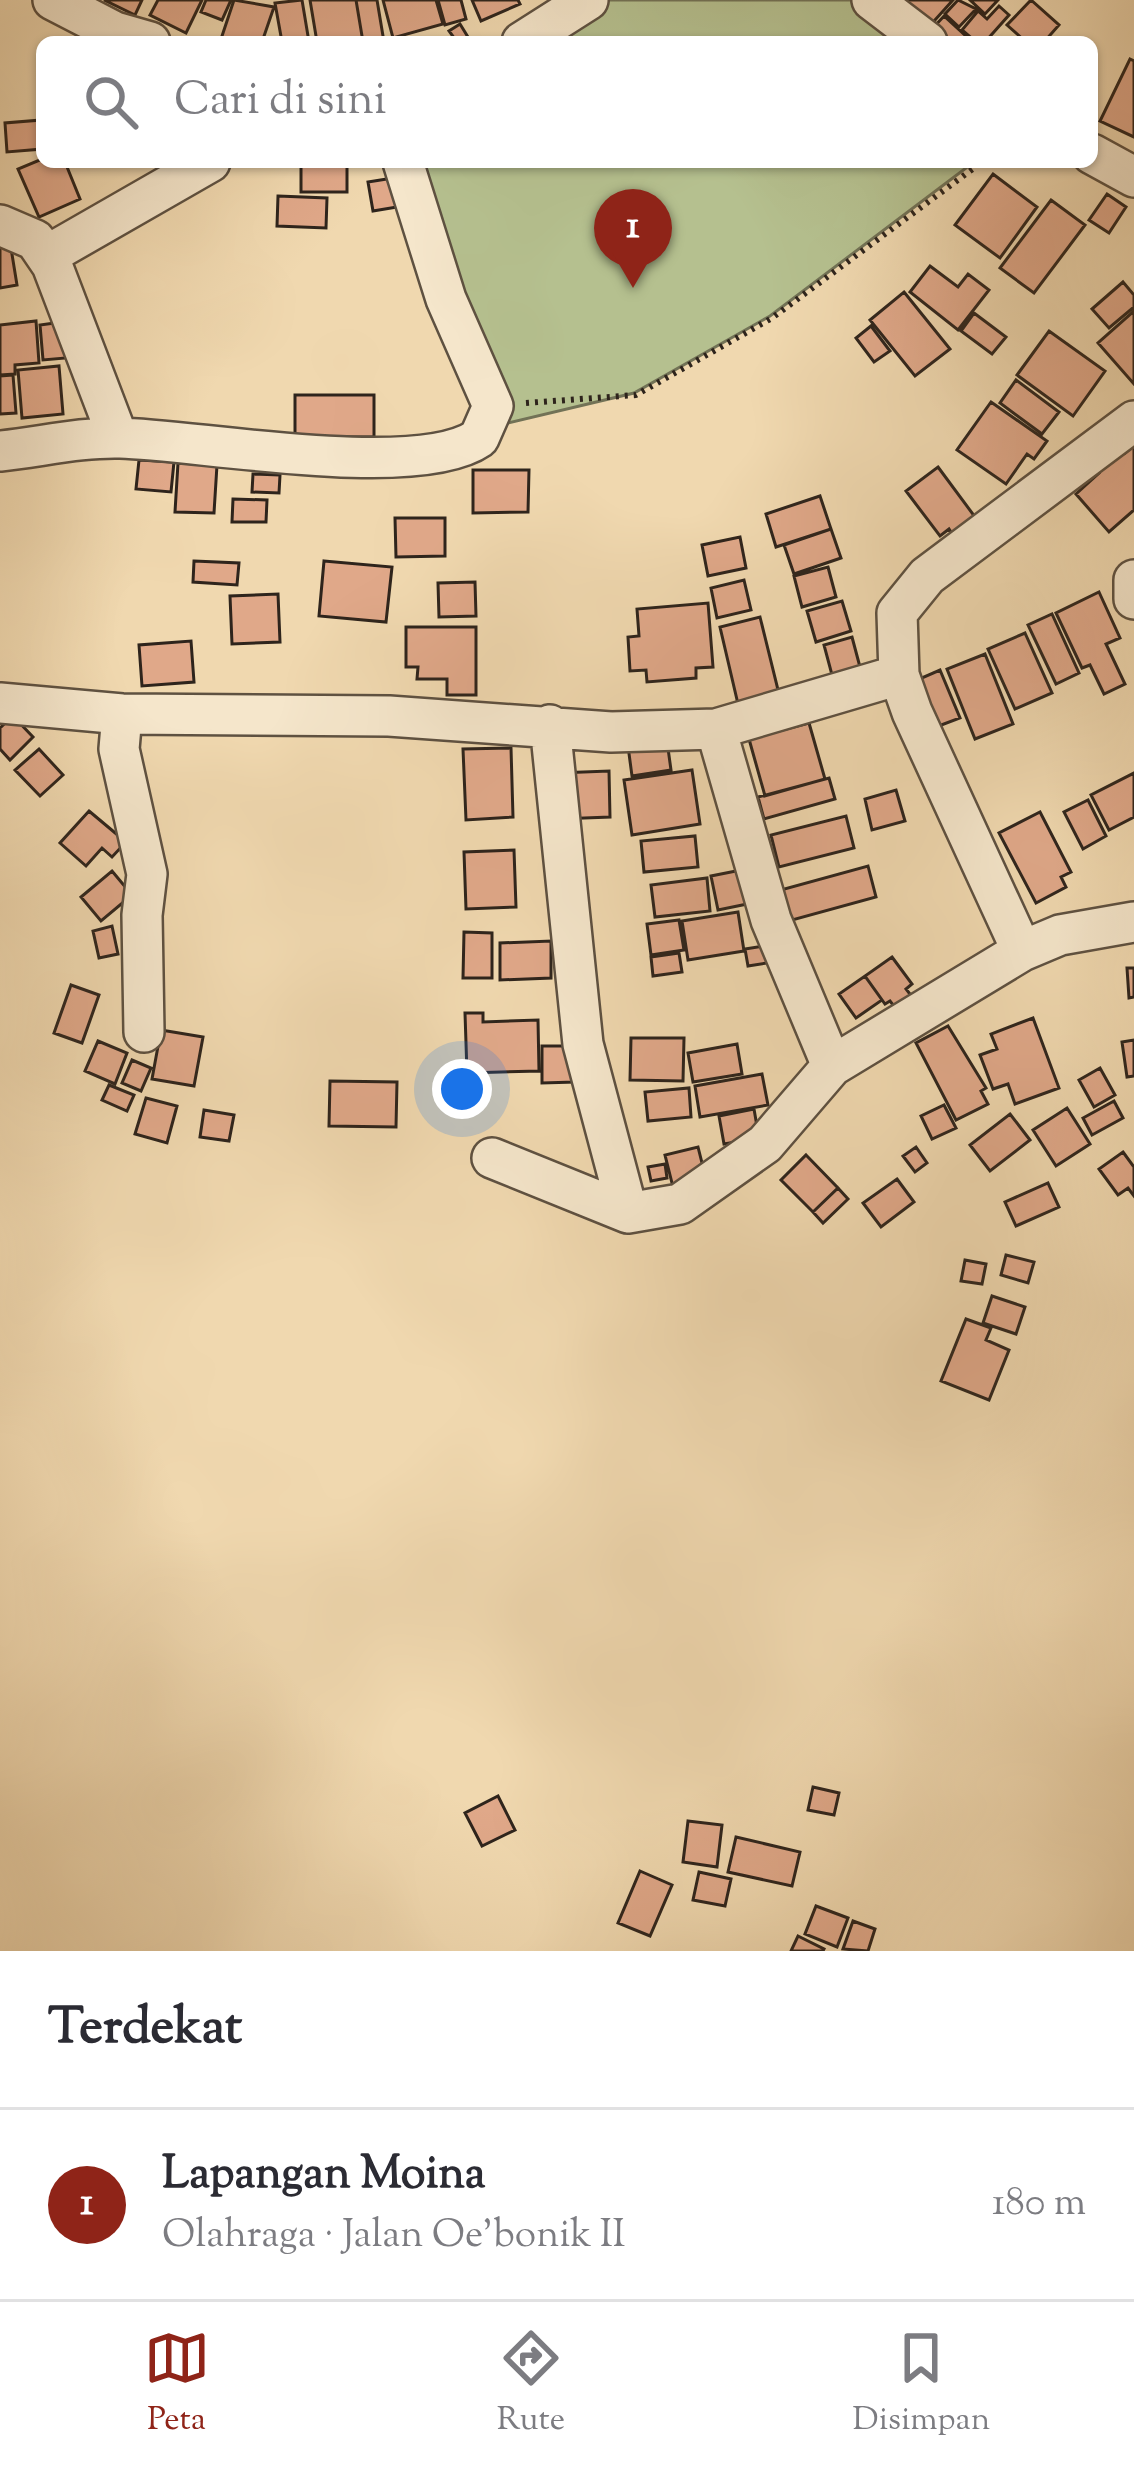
<!DOCTYPE html>
<html lang="id">
<head>
<meta charset="utf-8">
<style>
	:root { --surface:#fff; --page:#f2f2f3; --text:#2b2b33; --muted:#7c7c81; --line:#e1e1e2; --accent:#8f2418 }
	body { margin:0; font-family:"Sorts Mill Goudy",serif; background:var(--page); color:var(--text) }
	.you { position:absolute; left:462px; top:1089px; width:42px; height:42px; margin:-30px; border:9px solid #fff; border-radius:50%; background:#1a73e8; box-shadow:0 0 0 18px #1a73e833 }
	.badge { display:grid; place-items:center; width:78px; height:78px; border-radius:50%; background:var(--accent); color:#fff; font-size:39px; font-weight:700 }
	.pin { position:absolute; translate:-50% -99px; filter:drop-shadow(0 3px 6px #0008) }
	.pin::after { content:''; position:absolute; top:63px; width:42px; height:36px; background:inherit; clip-path:polygon(0 0,100% 0,50% 100%) }
	.list { margin:0; padding:0; list-style:none }
	h2 { display:flex; justify-content:space-between; align-items:center; height:156px; margin:0; padding:0 48px; font-size:51px }
	h2 small { font-size:39px; font-weight:400; color:var(--muted) }
	.list li { display:grid; grid-template-columns:78px 1fr auto; gap:36px; align-items:center; box-sizing:border-box; height:192px; padding:0 48px; border-top:3px solid var(--line) }
	.list b { display:block; font-size:45px; white-space:nowrap }
	.list p { margin:0; font-size:39px; white-space:nowrap; color:var(--muted) }
	.list em { font-size:39px; font-style:normal; color:var(--muted) }
	.icon { flex:none; width:66px; height:66px; fill:none; stroke:currentColor; stroke-width:2; stroke-linecap:round; stroke-linejoin:round }
	.map { position:relative; flex:none; width:1134px; height:1951px; overflow:hidden }
	.search { position:absolute; background:var(--surface); box-shadow:0 3px 9px #0004; left:36px; right:36px; top:36px; height:132px; display:flex; align-items:center; gap:30px; box-sizing:border-box; padding:0 42px; border-radius:18px; color:var(--muted); font-size:45px }
	.sheet { height:348px; background:var(--surface) }
	nav { display:flex; justify-content:space-around; align-items:center; box-sizing:border-box; height:168px; border-top:3px solid var(--line); background:var(--surface); font-size:33px; color:var(--muted) }
	nav a { display:grid; justify-items:center; gap:6px }
	nav .on { color:var(--accent) }
	.map>svg:first-child { display:block }
	.green { fill:#b5c08f; stroke:#727256; stroke-width:3 }
	.building { fill:#e0a889; stroke:#2e241c; stroke-width:3 }
	.lines { fill:none; stroke-linecap:round; stroke-linejoin:round }
	.minor-casing { stroke:#5e5141; stroke-width:44 }
	.path { stroke:#2e241c; stroke-width:6; stroke-dasharray:3 6; stroke-linecap:butt }
	.minor { stroke:#f5e6cb; stroke-width:39 }
</style>
</head>
<body>
<div class="map">
<svg width="1134" height="1951" viewBox="0 0 1134 1951">
	<rect width="100%" height="100%" fill="#f0d8af"/>
	<filter id="stains"><feTurbulence type="fractalNoise" baseFrequency=".00167" numOctaves="4"/><feColorMatrix values="0 0 0 0 .2 0 0 0 0 .09 0 0 0 0 .02 0 0 0 .5 -.17"/></filter>
	<radialGradient id="worn" r=".72"><stop offset=".6" stop-color="#630" stop-opacity="0"/><stop offset="1" stop-color="#630" stop-opacity=".3"/></radialGradient>
	<path class="green" d="M604,0H854L911,42H545Z
		M422,162H974L770,316L634,393L508,423L433,211Z"/>
	<path class="building" d="M104,0H142L135,15Z
		M158,0H202L186,33L150,15Z
		M206,0H231L222,20L201,12Z
		M234,0L274,7L262,42H220Z
		M302,0L309,42H282L275,3Z
		M310,0H356L363,42H317Z
		M356,0H377L384,42H363Z
		M383,0H436L443,24L393,38Z
		M438,0H461L466,19L445,25Z
		M472,0H518L520,4L481,21Z
		M900,0H953L926,30Z
		M958,0L976,9L959,27L945,14Z
		M970,0H998L985,14Z
		M1031,0L1059,25L1044,42H1026L1007,25Z
		M999,6L1009,15L985,42H976L962,30L978,11L987,19Z
		M944,16L968,38L964,42H946L932,29Z
		M460,24L471,42H457L449,31Z
		M1130,59L1134,61V137L1100,121Z
		M42,120V149L7,152L5,123Z
		M42,159L65,162L80,199L39,217L18,169Z
		M301,162H347V192H301Z
		M993,174L1037,207L1000,258L955,225Z
		M393,178L397,207L373,211L368,182Z
		M1107,194L1126,207L1109,233L1089,220Z
		M278,196L327,198L326,228L277,226Z
		M1051,200L1085,225L1034,293L1000,268Z
		M10,242L17,285L0,288V244Z
		M930,266L958,287L968,274L989,290L958,330L910,292Z
		M1123,282L1134,295V307L1109,328L1092,309Z
		M904,292L950,349L915,376L870,320Z
		M1134,311V384L1098,343Z
		M974,313L1006,337L992,354L961,331Z
		M36,321L39,363L15,365V374L0,375V325Z
		M62,322L66,358L43,360L40,325Z
		M871,326L890,351L874,362L856,338Z
		M1049,331L1105,371L1073,416L1017,375Z
		M59,366L63,414L22,418L18,370Z
		M13,375L16,413L0,414V376Z
		M1016,380L1059,412L1042,434L1000,403Z
		M295,395H374V437H295Z
		M991,402L1047,441L1034,459L1027,454L1006,484L957,450Z
		M1118,445L1125,453L1134,445V510L1109,532L1076,494L1099,473L1094,467Z
		M139,460L174,462L171,492L136,489Z
		M178,463L217,465L214,513L175,512Z
		M938,467L978,521L955,538L949,529L940,536L906,491Z
		M473,470H529L528,512L473,513Z
		M253,474L280,475L279,493L252,492Z
		M820,496L831,529L776,547L766,514Z
		M233,499L267,500L266,522H232Z
		M395,518H445V556L396,557Z
		M831,529L841,558L794,574L784,545Z
		M740,537L746,568L708,576L702,545Z
		M194,561L239,563L237,585L193,582Z
		M324,561L392,567L386,622L319,616Z
		M828,567L836,597L802,607L794,576Z
		M744,580L751,610L717,618L711,588Z
		M475,582L476,616L439,617L438,583Z
		M1099,592L1120,638L1106,644L1125,684L1104,694L1090,665L1082,668L1056,613Z
		M278,594L280,642L232,644L230,596Z
		M842,601L851,631L816,642L807,611Z
		M708,603L713,667L696,668V678L647,682L646,670L630,671L628,637L639,636L637,609Z
		M1052,614L1079,673L1056,684L1028,625Z
		M760,617L779,694L738,704L720,627Z
		M406,627H476V695H447V679H417L418,667H406Z
		M1025,633L1052,693L1015,709L988,649Z
		M852,637L860,667L832,675L824,645Z
		M191,641L194,682L142,686L139,645Z
		M985,654L1013,724L975,739L947,669Z
		M940,670L960,718L936,727L917,680Z
		M13,716L33,737L10,760L0,749V728Z
		M809,723L825,779L765,796L749,739Z
		M667,741L671,770L632,776L628,746Z
		M511,748L513,817L466,820L463,749Z
		M39,749L63,775L40,796L15,770Z
		M692,770L700,824L632,835L624,780Z
		M609,771L610,817L559,819L558,773Z
		M1134,773V817L1109,830L1091,795Z
		M829,778L835,799L764,819L758,797Z
		M896,790L905,821L872,830L865,799Z
		M1088,800L1106,836L1083,849L1064,812Z
		M89,811L126,842L112,857L102,848L86,866L60,843Z
		M1040,812L1071,872L1061,877L1066,887L1036,903L999,833Z
		M846,816L854,848L779,867L771,835Z
		M695,836L698,867L644,872L641,841Z
		M514,850L516,907L466,909L464,852Z
		M868,866L876,897L785,922L777,891Z
		M746,869L752,903L718,910L711,876Z
		M112,871L132,895L101,921L81,897Z
		M707,878L710,911L655,917L651,885Z
		M738,912L744,951L688,960L682,921Z
		M679,920L684,950L651,955L647,924Z
		M112,926L118,954L99,958L93,931Z
		M464,932L492,933V978H463Z
		M551,941V978L500,980V943Z
		M771,945L773,962L748,966L745,949Z
		M679,953L682,972L653,976L651,957Z
		M892,957L912,984L906,989L913,998L897,1010L890,1001L885,1004L865,976Z
		M1127,968H1134V997L1129,998Z
		M865,976L882,1000L856,1018L839,994Z
		M71,985L99,995L82,1043L54,1033Z
		M465,1013H483V1022L538,1020L539,1071L467,1073Z
		M1033,1018L1059,1088L1015,1104L1008,1084L993,1089L980,1055L997,1049L991,1034Z
		M948,1026L986,1088L981,1091L988,1104L956,1120L916,1043Z
		M161,1030L203,1037L194,1086L152,1079Z
		M631,1038H684L683,1081L630,1080Z
		M1134,1040V1076L1127,1077L1122,1042Z
		M98,1041L127,1053L115,1084L85,1071Z
		M737,1044L742,1074L693,1082L688,1053Z
		M542,1046H575V1082L542,1083Z
		M132,1060L151,1068L141,1091L122,1083Z
		M1100,1068L1115,1095L1094,1107L1079,1080Z
		M762,1074L768,1105L700,1117L695,1086Z
		M330,1081L397,1082L396,1127L329,1126Z
		M109,1085L134,1095L127,1111L102,1100Z
		M689,1088L691,1117L648,1121L645,1092Z
		M146,1098L177,1106L167,1143L135,1134Z
		M1114,1101L1123,1118L1092,1135L1083,1118Z
		M944,1105L956,1128L932,1139L921,1116Z
		M1067,1108L1090,1144L1056,1166L1033,1130Z
		M754,1109L759,1138L724,1144L719,1116Z
		M204,1110L234,1115L229,1141L200,1137Z
		M1010,1114L1030,1140L990,1171L970,1145Z
		M698,1147L706,1179L673,1187L665,1155Z
		M916,1147L927,1163L915,1172L903,1156Z
		M1123,1152L1134,1167V1196L1128,1188L1118,1195L1099,1169Z
		M806,1155L838,1188L813,1212L781,1180Z
		M665,1164L667,1178L651,1181L648,1167Z
		M897,1179L914,1202L881,1227L863,1203Z
		M1048,1183L1059,1207L1016,1226L1005,1202Z
		M838,1188L848,1199L823,1223L813,1212Z
		M1006,1255L1034,1262L1028,1283L1001,1275Z
		M965,1260L986,1264L982,1284L961,1281Z
		M992,1296L1025,1307L1016,1334L983,1323Z
		M966,1319L991,1328L986,1340L1009,1350L989,1400L941,1381Z
		M813,1787L839,1793L834,1815L808,1810Z
		M498,1796L515,1830L482,1846L465,1813Z
		M688,1821L722,1825L717,1867L683,1862Z
		M736,1837L800,1852L792,1886L728,1872Z
		M640,1871L672,1885L650,1936L618,1923Z
		M699,1872L731,1879L725,1906L693,1900Z
		M816,1906L848,1918L837,1947L805,1934Z
		M853,1921L875,1929L868,1951L843,1949Z
		M798,1936L824,1949L823,1951H791Z"/>
	<g class="lines">
		<g class="minor-casing">
			<path id="minor" d="M53,0L115,32L150,42
				M872,0L927,42
				M522,42L588,0
				M1092,154L1134,177
				M0,225L35,240L52,265L118,438
				M46,256L210,162
				M0,451C39,447 81,437 120,438C199,440 417,481 479,438L493,406L446,299L403,162
				M1134,580V599
				M0,703L122,714L389,716L611,732L716,729L899,675
				M122,714L119,749L147,874L142,915L144,1032
				M550,725L583,1044L628,1213
				M716,729L771,920L832,1066
				M1022,951L912,712L899,675L897,613L927,576L1134,421
				M492,1158L628,1213L680,1204L765,1144L832,1066L1022,951L1060,935L1134,922"/>
		</g>
		<path class="path" d="M526,403L636,395L772,318L982,162"/>
		<use href="#minor" class="minor"/>
	</g>
	<rect width="100%" height="100%" filter="url(#stains)"/>
	<rect width="100%" height="100%" fill="url(#worn)"/>
</svg>
<div class="you"></div>
<div class="pin badge" style="left:633px;top:288px">1</div>
<div class="search"><svg class="icon" aria-label="search" viewBox="0 0 24 24"><circle cx="10" cy="10" r="6"/><path d="M15 15l6 6"/></svg>Cari di sini</div>
</div>
<section class="sheet">
<h2>Terdekat<small></small></h2>
<ul class="list">
<li><span class="badge">1</span><div><b>Lapangan Moina</b><p>Olahraga · Jalan Oe'bonik II</p></div><em>180 m</em></li>
</ul>
</section>
<nav>
<a class="on"><svg class="icon" aria-label="map" viewBox="0 0 24 24"><path d="M3 6l6-2 6 2 6-2v14l-6 2-6-2-6 2zM9 4v14M15 6v14"/></svg>Peta</a>
<a><svg class="icon" aria-label="directions" viewBox="0 0 24 24"><path d="M12 3l9 9-9 9-9-9zM9 14v-3h6M13 9l2 2-2 2"/></svg>Rute</a>
<a><svg class="icon" aria-label="saved" viewBox="0 0 24 24"><path d="M7 4h10v16l-5-4-5 4z"/></svg>Disimpan</a>
</nav>
</body>
</html>
